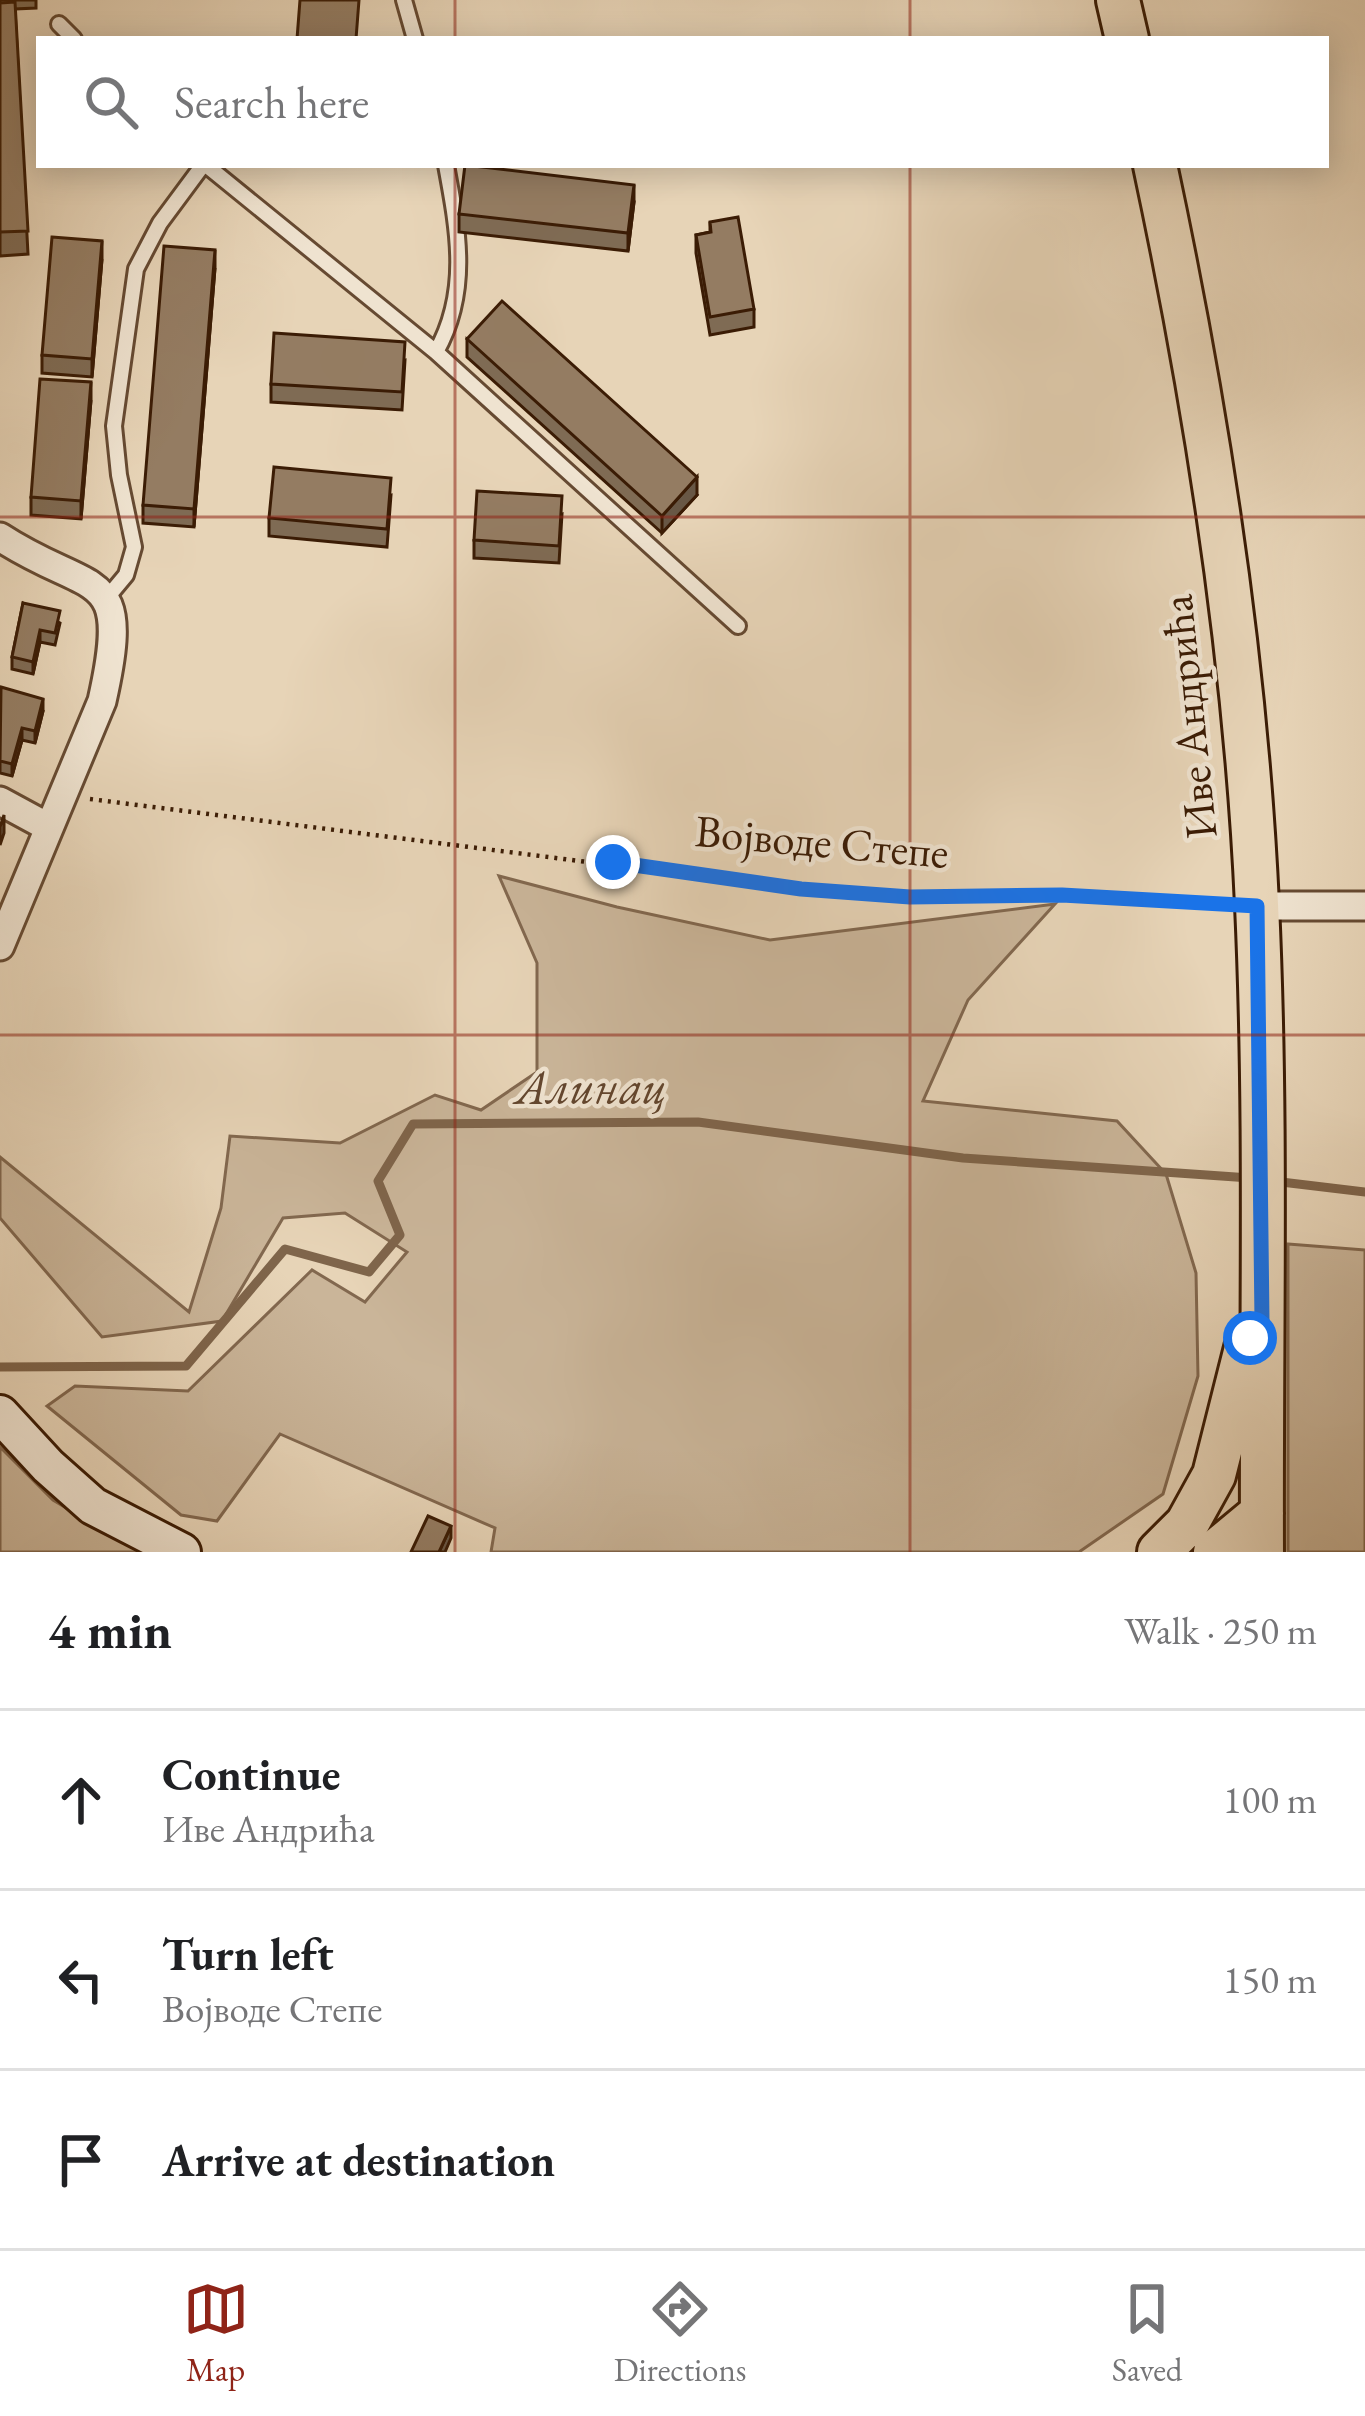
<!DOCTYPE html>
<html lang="en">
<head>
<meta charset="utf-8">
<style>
	:root { --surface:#fff; --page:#f2f2f2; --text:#202124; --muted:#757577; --line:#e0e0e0; --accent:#8f2418 }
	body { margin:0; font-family:"EB Garamond",serif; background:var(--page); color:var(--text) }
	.stop { position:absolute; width:36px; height:36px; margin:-27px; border:9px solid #1a73e8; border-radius:50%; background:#fff }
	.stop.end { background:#1a73e8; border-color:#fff; box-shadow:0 3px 12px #0008 }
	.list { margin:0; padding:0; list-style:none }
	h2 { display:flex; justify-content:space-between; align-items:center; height:156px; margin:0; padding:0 48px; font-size:51px }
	h2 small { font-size:39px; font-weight:400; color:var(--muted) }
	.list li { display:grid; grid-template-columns:78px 1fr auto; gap:36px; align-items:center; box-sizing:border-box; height:180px; padding:0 48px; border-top:3px solid var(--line) }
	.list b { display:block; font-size:45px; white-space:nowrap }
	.list p { margin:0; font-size:39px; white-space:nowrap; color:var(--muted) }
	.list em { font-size:39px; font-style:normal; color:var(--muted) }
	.icon { flex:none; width:66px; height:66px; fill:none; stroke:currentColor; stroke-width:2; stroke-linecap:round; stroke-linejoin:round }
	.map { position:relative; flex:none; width:1365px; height:1552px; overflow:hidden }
	.search { position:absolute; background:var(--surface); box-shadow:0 6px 30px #0003; left:36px; right:36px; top:36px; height:132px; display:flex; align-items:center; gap:30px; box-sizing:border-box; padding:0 42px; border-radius:0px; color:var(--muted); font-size:45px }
	.sheet { height:696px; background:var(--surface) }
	nav { display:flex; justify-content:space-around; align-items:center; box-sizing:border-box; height:168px; border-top:3px solid var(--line); background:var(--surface); font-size:33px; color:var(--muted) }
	nav a { display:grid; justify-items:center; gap:6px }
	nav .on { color:var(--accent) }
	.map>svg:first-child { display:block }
	.green { fill:#cab599; stroke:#82684f; stroke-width:3 }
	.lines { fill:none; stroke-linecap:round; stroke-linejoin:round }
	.stream { stroke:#7f654b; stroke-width:9 }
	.service-casing { stroke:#664a32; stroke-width:20 }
	.minor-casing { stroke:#664a32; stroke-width:33 }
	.secondary-casing { stroke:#3b1c05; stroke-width:42 }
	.primary-casing { stroke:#3b1c05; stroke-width:48 }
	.path { stroke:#3b1c05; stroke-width:4.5; stroke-dasharray:3 6; stroke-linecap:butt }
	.service { stroke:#efe3d0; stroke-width:14 }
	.minor { stroke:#efe3d0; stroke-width:27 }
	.secondary { stroke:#efe3d0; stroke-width:36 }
	.primary { stroke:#e7d4b7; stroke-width:42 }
	.wall { fill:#7f6b54; stroke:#3b1c05; stroke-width:3 }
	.shaded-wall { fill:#685745; stroke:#3b1c05; stroke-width:3 }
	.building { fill:#947c62; stroke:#3b1c05; stroke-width:3 }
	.route { stroke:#1a73e8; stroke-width:15 }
	.grid { fill:none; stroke:#8f2418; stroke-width:3; stroke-opacity:0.55 }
	.labels { text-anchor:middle; stroke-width:9; stroke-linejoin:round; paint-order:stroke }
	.street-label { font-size:45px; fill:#3b1c05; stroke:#efe3d0 }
	.water-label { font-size:48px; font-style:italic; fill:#63462e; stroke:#efe3d0 }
</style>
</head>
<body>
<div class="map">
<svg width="1365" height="1552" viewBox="0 0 1365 1552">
	<rect width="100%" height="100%" fill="#e7d4b7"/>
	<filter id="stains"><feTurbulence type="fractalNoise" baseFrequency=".00167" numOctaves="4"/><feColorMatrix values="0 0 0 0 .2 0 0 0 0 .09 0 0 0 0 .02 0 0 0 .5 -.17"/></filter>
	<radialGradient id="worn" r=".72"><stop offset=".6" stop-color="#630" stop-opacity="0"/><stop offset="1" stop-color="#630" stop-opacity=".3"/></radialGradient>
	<path class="green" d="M499,876L617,907L770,940L1055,904L968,1000L923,1101L1117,1121L1166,1174L1196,1273L1198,1376L1163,1494L1079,1552H491L495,1528L280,1434L217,1521L181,1515L47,1406L75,1386L188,1391L312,1270L365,1302L407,1252L345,1213L283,1218L222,1321L102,1337L0,1218V1157L189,1312L221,1208L230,1136L340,1143L435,1095L481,1110L537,1072V963Z
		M1288,1244L1365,1250V1552H1288Z
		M0,1447L53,1500L140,1552H0Z"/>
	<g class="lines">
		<path class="stream" d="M1273,1181L1365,1192
			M0,1367L186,1366L285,1249L369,1272L400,1235L378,1181L413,1124L698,1122L963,1158L1250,1178"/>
		<g class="service-casing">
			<path id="service" d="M404,0L415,39
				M59,24L74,39
				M206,165L436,352L738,626
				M436,352C470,292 458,230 446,165
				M106,599L126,575L134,547L119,475L114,426L136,269L160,223L203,165"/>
		</g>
		<g class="minor-casing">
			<path id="minor" d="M0,537C93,598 133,563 102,701L0,946
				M0,801L48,827
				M1257,906H1365"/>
		</g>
		<g class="secondary-casing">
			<path id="secondary" d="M0,1414L48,1466L93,1506L182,1552"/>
		</g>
		<g class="primary-casing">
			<path id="primary" d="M1118,0L1127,39
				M1155,165C1206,404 1246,661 1257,905C1267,1120 1261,1336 1262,1552
				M1159,1552L1187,1524L1214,1475L1246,1348
				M1215,1552L1262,1513"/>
		</g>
		<path class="path" d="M90,799L801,889L910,897L1062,895L1225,905"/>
		<use href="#service" class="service"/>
		<use href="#minor" class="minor"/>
		<use href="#secondary" class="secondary"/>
		<use href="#primary" class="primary"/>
	</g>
	<path class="wall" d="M0,0H36V8L15,9L28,254L0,256Z
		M634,202L628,251L459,232V214Z
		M710,222L754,309V327L710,335L696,253V235L710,232Z
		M102,259L92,377L42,373V355Z
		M215,268L194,527L143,523V505Z
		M467,339L697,495L662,533L467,357Z
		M405,360L402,410L271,402V384Z
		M91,400L81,519L31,515V497Z
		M391,495L387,547L269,536V518Z
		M562,514L559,563L474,558V540Z
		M23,603L60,623L55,645L40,642L33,674L12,669V657Z
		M0,690L43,711L35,743L22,740L12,776L0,773Z"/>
	<path class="shaded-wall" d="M634,185V202L628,251V233Z
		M102,241V259L92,377V359Z
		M215,250V268L194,527V509Z
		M91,382V400L81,519V501Z
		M697,477V495L662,533V516Z
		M40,630V642L33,674V662Z
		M43,699V711L35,743V731Z
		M22,728V740L12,776V764Z
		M4,815V833L0,845V827Z
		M451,1526V1538L445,1552H439Z"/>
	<path class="building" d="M300,0H359L356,39H297Z
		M15,2L28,231L0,232V3Z
		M465,165L634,185L628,233L459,214Z
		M738,217L754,309L710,317L696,235L711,232L710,222Z
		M52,237L102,241L92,359L42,355Z
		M164,246L215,250L194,509L143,505Z
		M502,301L697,477L662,516L467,339Z
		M274,333L405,342L402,392L271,384Z
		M40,379L91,382L81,501L31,497Z
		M274,467L391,478L387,529L269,518Z
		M477,491L562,496L559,546L474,540Z
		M23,603L60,611L55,633L40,630L33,662L12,657Z
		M1,687L43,699L35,731L22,728L12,764L0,761Z
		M428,1516L451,1526L439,1552H411Z"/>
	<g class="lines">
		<path class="route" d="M613,862L801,889L910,897L1062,895L1257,906L1262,1321L1250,1338"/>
	</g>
	<path class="grid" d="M455,0V39M910,0V39M455,165V1552M910,165V1552M0,517H1365M0,1035H1365"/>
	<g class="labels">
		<g class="street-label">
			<text transform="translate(1188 717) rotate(-96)" y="16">Иве Андрића</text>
			<text transform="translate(822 841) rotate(5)" y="16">Војводе Степе</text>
		</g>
		<g class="water-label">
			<text x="591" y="1103">Алинац</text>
		</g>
	</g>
	<rect width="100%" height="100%" filter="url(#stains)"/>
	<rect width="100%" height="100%" fill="url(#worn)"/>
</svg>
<div class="stop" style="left:1250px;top:1338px"></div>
<div class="stop end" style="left:613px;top:862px"></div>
<div class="search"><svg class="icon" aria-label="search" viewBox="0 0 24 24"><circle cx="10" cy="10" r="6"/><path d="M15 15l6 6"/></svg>Search here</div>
</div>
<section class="sheet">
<h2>4 min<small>Walk · 250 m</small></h2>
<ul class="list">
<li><svg class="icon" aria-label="ahead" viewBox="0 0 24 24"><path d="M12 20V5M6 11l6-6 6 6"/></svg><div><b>Continue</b><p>Иве Андрића</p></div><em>100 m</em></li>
<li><svg class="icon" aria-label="left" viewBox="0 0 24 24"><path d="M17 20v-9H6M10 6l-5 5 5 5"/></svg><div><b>Turn left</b><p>Војводе Степе</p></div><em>150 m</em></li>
<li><svg class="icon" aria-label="arrive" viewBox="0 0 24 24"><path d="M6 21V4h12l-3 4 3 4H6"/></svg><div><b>Arrive at destination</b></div></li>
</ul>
</section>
<nav>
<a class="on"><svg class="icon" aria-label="map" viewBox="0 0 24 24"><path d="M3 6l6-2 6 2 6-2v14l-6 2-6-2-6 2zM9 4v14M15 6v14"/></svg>Map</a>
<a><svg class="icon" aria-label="directions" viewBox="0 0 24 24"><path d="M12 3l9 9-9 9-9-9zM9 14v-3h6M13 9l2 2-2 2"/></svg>Directions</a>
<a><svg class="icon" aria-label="saved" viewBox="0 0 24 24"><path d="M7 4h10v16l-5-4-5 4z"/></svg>Saved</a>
</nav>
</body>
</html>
